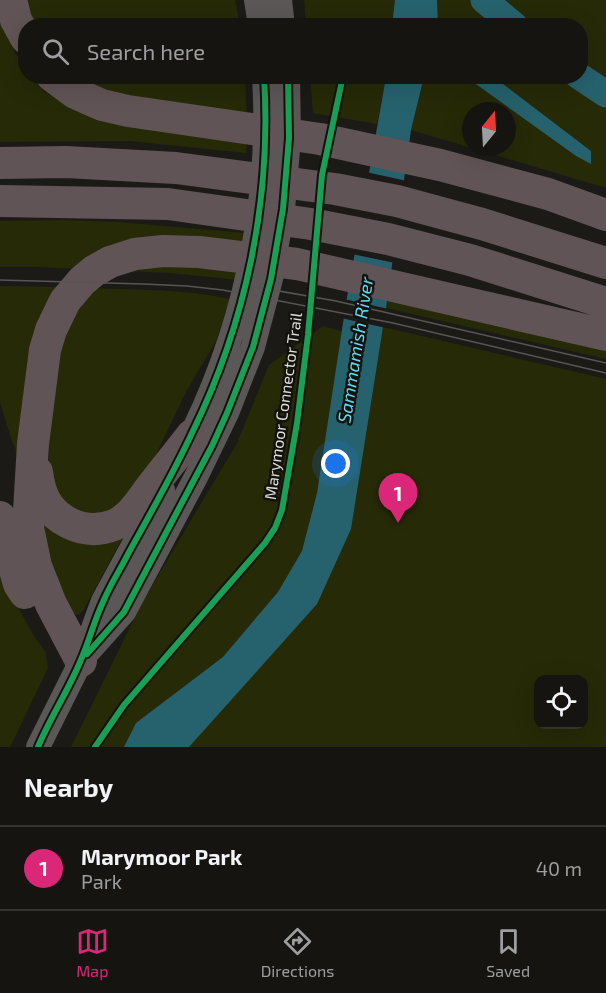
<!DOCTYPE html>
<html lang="en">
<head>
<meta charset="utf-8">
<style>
	:root { --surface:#151411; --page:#1e1d1a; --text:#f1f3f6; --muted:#9d9e9f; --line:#343331; --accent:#db2777 }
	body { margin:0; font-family:"Exo 2",sans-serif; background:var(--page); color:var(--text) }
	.controls { position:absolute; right:18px; bottom:18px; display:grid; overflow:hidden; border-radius:12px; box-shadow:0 6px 24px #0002 }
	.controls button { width:54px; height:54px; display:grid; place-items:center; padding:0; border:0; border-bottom:2px solid var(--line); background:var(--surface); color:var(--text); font:30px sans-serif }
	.compass { position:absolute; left:462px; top:102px; width:54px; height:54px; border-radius:50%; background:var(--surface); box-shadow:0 6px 24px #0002; rotate:18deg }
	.you { position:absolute; left:336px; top:464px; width:21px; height:21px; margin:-15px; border:4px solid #fff; border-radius:50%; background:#1a73e8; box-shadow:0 0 0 9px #1a73e833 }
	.badge { display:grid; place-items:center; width:39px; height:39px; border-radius:50%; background:var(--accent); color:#fff; font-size:20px; font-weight:700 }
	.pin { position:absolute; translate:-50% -50px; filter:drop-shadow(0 2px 3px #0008) }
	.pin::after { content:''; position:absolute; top:32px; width:21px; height:18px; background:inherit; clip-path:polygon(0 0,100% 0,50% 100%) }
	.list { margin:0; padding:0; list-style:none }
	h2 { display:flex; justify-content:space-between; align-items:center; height:78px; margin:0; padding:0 24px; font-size:26px }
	h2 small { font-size:20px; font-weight:400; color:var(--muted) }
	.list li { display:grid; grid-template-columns:39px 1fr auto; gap:18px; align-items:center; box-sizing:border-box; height:84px; padding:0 24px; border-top:2px solid var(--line) }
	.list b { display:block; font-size:22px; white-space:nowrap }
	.list p { margin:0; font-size:20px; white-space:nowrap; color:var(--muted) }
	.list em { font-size:20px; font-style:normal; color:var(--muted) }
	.icon { flex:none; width:33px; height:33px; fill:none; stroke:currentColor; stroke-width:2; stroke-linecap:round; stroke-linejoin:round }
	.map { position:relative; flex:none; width:606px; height:747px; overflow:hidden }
	.search { position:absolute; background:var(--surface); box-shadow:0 6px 24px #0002; left:18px; right:18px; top:18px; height:66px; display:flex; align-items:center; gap:15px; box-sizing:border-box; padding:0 21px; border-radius:24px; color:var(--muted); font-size:22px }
	.sheet { height:162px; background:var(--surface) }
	nav { display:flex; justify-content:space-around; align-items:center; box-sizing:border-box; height:84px; border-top:2px solid var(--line); background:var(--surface); font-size:16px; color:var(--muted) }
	nav a { display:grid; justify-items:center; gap:3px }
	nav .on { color:var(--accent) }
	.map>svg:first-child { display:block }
	.green { fill:#262a07; fill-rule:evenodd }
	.water { fill:#26626d }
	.pier { fill:#1c1a17 }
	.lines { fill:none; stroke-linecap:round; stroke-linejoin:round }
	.river { stroke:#26626d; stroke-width:27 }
	.secondary { stroke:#5c5757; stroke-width:24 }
	.highway { stroke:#615456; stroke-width:32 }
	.tram { stroke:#585654; stroke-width:1.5 }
	.cycleway-casing { stroke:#14120d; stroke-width:10 }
	.cycleway { stroke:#1a9f57; stroke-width:6 }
	.labels { text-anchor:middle; stroke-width:5; stroke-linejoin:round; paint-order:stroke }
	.street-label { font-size:16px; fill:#deddd9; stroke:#14120d }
	.water-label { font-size:18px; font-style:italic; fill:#5ddcf4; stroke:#14120d }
</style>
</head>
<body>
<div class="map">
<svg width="606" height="747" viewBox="0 0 606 747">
	<rect width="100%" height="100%" fill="#1c1a17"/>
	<path class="green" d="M24,0H235L240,25H33Z
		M304,0H395L392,25H306Z
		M437,0H606V188L411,130L424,77H466L576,156L590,163L591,151L494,77L580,76V26L438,25ZM471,111H507V147H471Z
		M0,1L15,53L25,67L26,76L32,77L43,91L76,109L247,138L246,153L130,141L0,142Z
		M71,77H245L247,116L134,98L80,84Z
		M310,77H386L377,124L313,113Z
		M63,220L118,222L245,233L242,249L80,269L37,267H0V221Z
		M138,265L240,268L238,280L171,273L106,270Z
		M0,286L61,287L22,462L13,444L0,403Z
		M93,288C139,290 185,289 230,299L216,341L186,392L136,496L95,521L48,491L49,443L59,342L67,319Z
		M388,295L606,349V359L386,308Z
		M323,326L380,342L383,327L606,379V747H71L142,603L237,443L269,365ZM538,680H584V724H538Z
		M41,512L123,537L83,611L78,615L74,614L46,572Z
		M0,568L5,584L34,636L46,653L48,668L10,747H0Z"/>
	<path class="water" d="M395,0H437L438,25H392Z
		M386,77H424L411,130L386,308L351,529L317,604L189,747H124L136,723L223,657L278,592L302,551L317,493L347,297Z
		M466,77H494L591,151V164L576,156Z"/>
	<path class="pier" d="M366,172L407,181L395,263L352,254Z
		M344,299L389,309L386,328L341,318Z"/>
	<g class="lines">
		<path class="river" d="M484,0L515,26
			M579,76L606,94"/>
		<path class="secondary" d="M256,0L260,26
			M280,0L283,26
			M183,451C243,336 272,206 264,76
			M90,650L124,612L196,477L227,413L253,347L271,279L283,209L289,138L288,76
			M38,747L81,661L103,601L163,490"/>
		<path class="highway" d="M11,0L16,20L26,38
			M52,76L75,93L102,105L128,111L320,139L440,165L548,194L606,215
			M0,163L66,162L176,168L335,189L397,201L482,224L606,263
			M0,201L168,204L311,224L388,239L470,260L606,303
			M37,472C40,495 47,512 69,523C83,530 99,531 114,525C131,518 141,500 152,486C165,469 179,452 192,435
			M0,517L19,584L25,593
			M81,661L51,604L36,566L28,528L33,444L45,350L51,330L65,301L82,281L94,271L110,262L135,254L163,251L199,252L297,264L606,335"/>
		<path class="tram" d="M0,280L143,284L187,286L223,290L393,323L606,373
			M239,284L336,301L606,363"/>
		<g class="cycleway-casing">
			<path id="cycleway" d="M87,654L124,612L212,446L227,413L253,347L271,279L283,209L289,138L288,76
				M38,747C50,718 68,691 80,662C89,642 94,621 103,602C110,585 120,570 128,554C150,514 173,474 192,433C246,323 272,199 264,76
				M95,747L124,705L265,543L275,528L282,510L297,423L308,335L322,175L343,76"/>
		</g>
		<use href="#cycleway" class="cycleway"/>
	</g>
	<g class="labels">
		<g class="street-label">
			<text transform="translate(283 406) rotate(-82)" y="6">Marymoor Connector Trail</text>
		</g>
		<g class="water-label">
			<text transform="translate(356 350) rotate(-81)" y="6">Sammamish River</text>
		</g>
	</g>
</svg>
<div class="controls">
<button><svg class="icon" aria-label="locate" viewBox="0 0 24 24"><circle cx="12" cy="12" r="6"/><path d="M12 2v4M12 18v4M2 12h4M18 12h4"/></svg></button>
</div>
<svg class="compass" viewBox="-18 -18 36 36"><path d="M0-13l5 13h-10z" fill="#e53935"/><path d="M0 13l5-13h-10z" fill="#9d9e9f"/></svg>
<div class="you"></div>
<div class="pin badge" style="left:398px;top:523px">1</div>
<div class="search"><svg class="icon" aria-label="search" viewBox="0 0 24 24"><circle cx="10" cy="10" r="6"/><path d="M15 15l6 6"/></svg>Search here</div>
</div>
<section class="sheet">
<h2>Nearby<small></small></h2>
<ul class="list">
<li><span class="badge">1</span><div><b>Marymoor Park</b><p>Park</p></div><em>40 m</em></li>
</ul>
</section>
<nav>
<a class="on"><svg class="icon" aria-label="map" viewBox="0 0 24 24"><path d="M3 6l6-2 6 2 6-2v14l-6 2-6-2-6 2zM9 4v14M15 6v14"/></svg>Map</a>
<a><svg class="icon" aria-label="directions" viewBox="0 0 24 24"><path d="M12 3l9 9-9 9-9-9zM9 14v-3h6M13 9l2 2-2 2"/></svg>Directions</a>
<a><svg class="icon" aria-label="saved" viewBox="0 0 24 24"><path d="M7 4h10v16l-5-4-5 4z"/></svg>Saved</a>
</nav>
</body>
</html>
